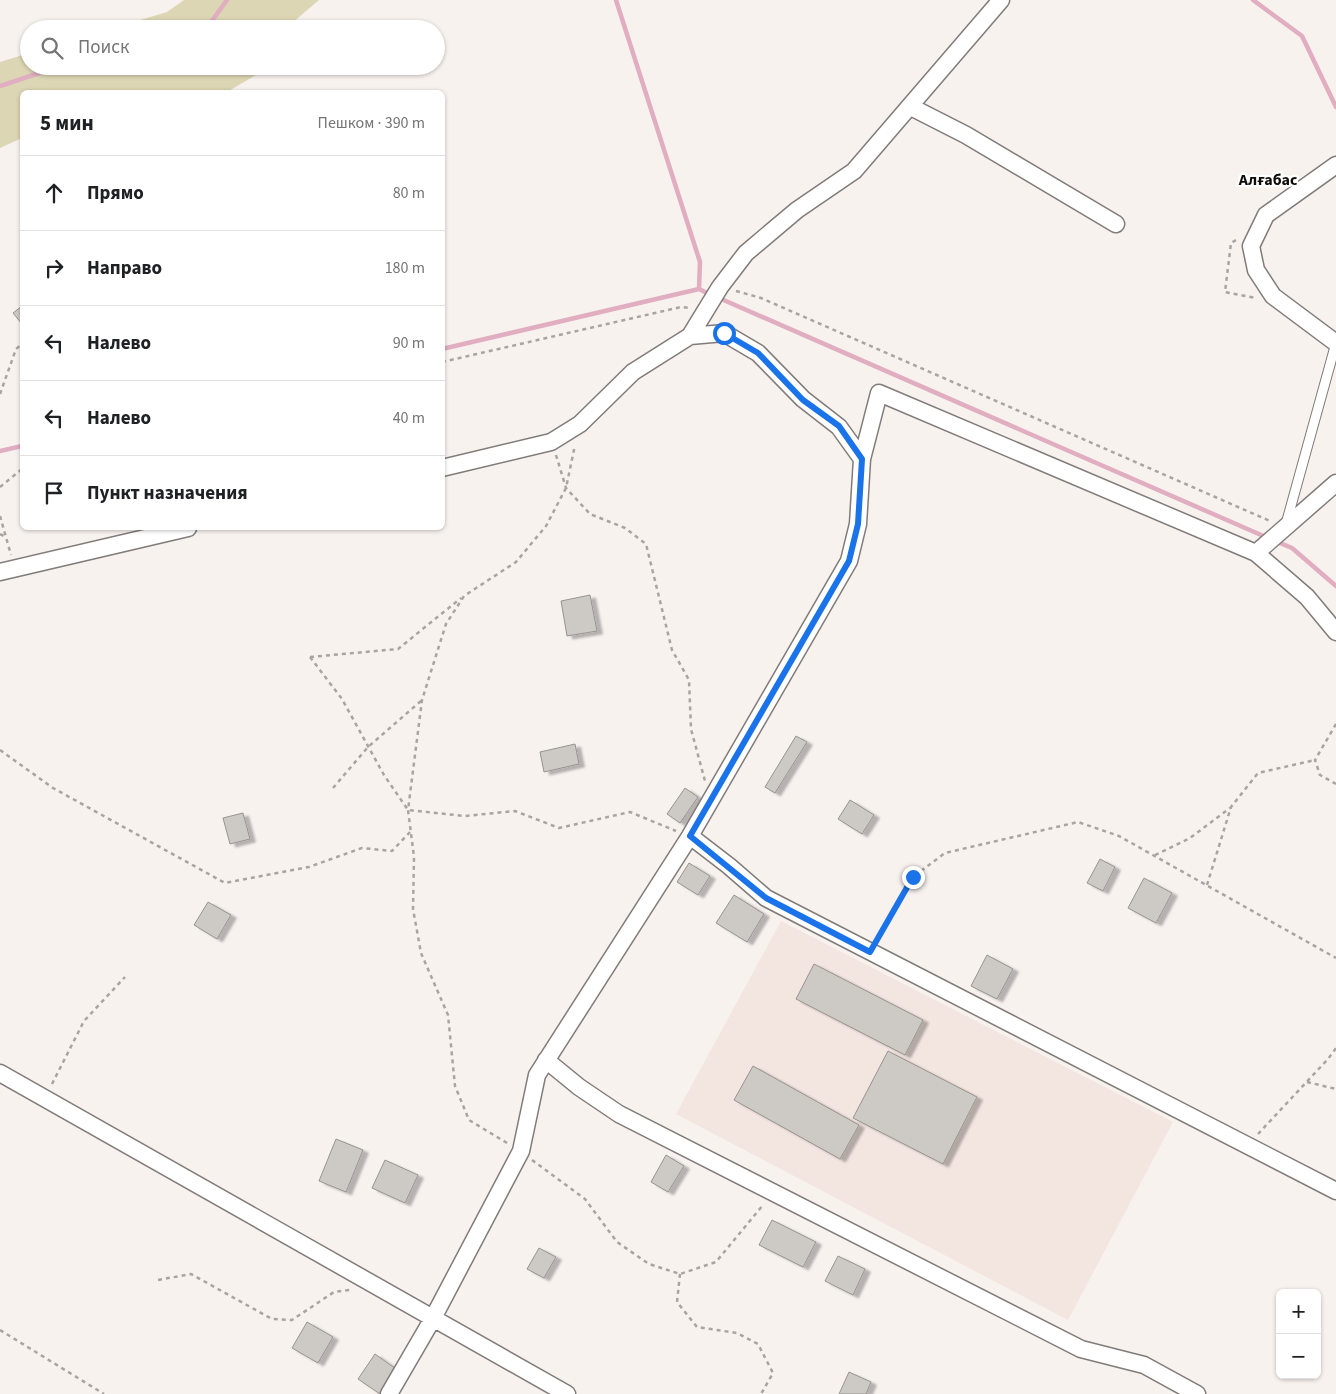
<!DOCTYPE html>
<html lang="ru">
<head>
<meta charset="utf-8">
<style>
	:root { --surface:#fff; --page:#f2f2f2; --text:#202124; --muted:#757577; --line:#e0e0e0 }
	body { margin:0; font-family:"Source Sans 3",sans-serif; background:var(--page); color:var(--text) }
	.controls { position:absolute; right:15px; bottom:15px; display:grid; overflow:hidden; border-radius:8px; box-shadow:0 1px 4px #0004 }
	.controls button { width:45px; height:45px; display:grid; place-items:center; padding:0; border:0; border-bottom:1px solid var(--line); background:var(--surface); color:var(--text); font:25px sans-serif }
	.stop { position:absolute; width:15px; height:15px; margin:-11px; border:4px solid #1a73e8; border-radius:50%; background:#fff }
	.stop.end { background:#1a73e8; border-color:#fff; box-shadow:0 1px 5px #0008 }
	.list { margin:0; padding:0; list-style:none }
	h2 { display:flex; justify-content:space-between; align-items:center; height:65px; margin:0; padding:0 20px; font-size:21px }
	h2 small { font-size:16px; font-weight:400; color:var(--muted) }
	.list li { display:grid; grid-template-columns:32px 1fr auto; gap:15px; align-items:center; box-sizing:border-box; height:75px; padding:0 20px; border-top:1px solid var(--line) }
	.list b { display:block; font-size:19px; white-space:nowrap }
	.list em { font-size:16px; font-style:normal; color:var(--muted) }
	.icon { flex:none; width:28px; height:28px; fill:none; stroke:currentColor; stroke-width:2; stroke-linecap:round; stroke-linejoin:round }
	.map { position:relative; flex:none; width:1336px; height:1394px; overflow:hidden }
	.search { position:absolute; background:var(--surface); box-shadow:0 1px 4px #0004; left:20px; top:20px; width:425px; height:55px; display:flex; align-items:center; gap:12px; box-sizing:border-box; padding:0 18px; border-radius:28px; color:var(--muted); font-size:19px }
	.panel { position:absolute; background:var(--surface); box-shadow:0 1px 4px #0004; left:20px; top:90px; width:425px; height:440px; border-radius:8px }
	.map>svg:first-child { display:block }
	.built { fill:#f3e5df }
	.green { fill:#dcd6b4 }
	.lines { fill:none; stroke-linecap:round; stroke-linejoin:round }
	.stream { stroke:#e0adc1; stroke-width:4.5 }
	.building { fill:#cdc9c4; stroke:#97938f; filter:url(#shadow) }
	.service-casing { stroke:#817b79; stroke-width:11 }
	.minor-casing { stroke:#817b79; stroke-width:19 }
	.path { stroke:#a9a4a2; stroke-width:2.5; stroke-dasharray:4 4; stroke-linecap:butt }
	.service { stroke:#fff; stroke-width:9 }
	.minor { stroke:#fff; stroke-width:16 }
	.route { stroke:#1a73e8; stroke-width:6 }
	.labels { text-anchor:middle; stroke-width:4.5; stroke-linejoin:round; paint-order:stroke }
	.quarter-label { font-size:16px; font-weight:bold; fill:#0f0d0c; stroke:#fff }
</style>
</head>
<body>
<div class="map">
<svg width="1336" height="1394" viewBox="0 0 1336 1394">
	<defs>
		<filter id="shadow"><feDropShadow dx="5.5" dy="3" stdDeviation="1" flood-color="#0004"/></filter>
	</defs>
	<rect width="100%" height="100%" fill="#f8f2ef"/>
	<path class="built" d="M781,921L1173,1122L1068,1320L676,1114Z"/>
	<path class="green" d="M184,0H319L285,29H110L167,12Z
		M29,53V66H267L266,69L227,92H22V138L0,148V62Z"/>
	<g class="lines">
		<path class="stream" d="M616,0L700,262L699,289
			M1253,0L1302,36L1336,107
			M206,29L227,0
			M0,86L60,66
			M719,298L1268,538
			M442,349L699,289L711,295
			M0,451L22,446
			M1275,541L1292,548L1336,586"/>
	</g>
	<path class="building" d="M22,306V324L13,313Z
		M590,595L597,631L567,636L561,601Z
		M796,736L807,742L775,793L765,787Z
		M575,744L579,764L544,772L540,752Z
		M685,788L698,797L680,823L667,814Z
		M850,800L874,815L862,834L838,819Z
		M243,813L250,839L230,844L223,818Z
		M1100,859L1115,867L1103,891L1087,883Z
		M689,863L710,876L698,895L677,882Z
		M1144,878L1172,893L1156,923L1128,908Z
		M734,895L764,914L747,942L716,923Z
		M208,902L231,915L217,939L194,925Z
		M987,955L1013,969L997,999L971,986Z
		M814,964L923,1020L905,1055L796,999Z
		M888,1051L977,1097L943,1164L853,1118Z
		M753,1066L859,1125L840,1159L734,1100Z
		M336,1139L363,1150L346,1192L319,1181Z
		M666,1155L684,1166L668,1192L651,1182Z
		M385,1160L418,1175L405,1203L372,1188Z
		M772,1220L816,1242L803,1267L759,1245Z
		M539,1248L556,1257L544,1278L527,1269Z
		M838,1256L865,1269L853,1295L825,1281Z
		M307,1322L333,1337L318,1363L292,1348Z
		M375,1354L396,1369L380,1394L358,1379Z
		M849,1372L871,1382L866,1394H839Z"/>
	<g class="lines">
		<g class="service-casing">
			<path id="service" d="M1286,524L1336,343"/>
		</g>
		<g class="minor-casing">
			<path id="minor" d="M911,107L966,135L1116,224
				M1336,165L1266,215L1251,246L1256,270L1273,296L1336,343
				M690,336L720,287L746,253L797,210L854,171L1001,0
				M442,468L551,442L580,424L633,372L690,336L724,333L758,353L803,399L839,427L862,459
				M1256,553L1336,483
				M0,572L188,528
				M690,836L729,866L766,898L1336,1191
				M546,1060L579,1087L619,1114L1081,1349L1144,1365L1197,1394
				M0,1073L567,1394
				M389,1394L432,1320L521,1151L537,1075L690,836L849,561L858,524L862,459L879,393L1256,553L1307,597L1336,632"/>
		</g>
		<path class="path" d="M1236,240L1231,243L1225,292L1256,298
			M736,291L761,298L1270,521
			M442,362L681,307L690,308
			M0,394L16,349L22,344
			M556,455L566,488L590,514L625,528L646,544L672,650L689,680L691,729L705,781
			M0,487L22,469
			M0,516L11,555
			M0,534L6,537
			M310,657L342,699L384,775L408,810L465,816L515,811L559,828L630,812L676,831
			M310,657L398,649L461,598
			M1336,724L1315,760L1320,775L1336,784
			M0,750L53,788L225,883L309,867L362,848L392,851L410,832
			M333,788L368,747L421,701
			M1155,855L1190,838L1230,808
			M1207,885L1231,807L1258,773L1315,760
			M879,938L913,877L945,853L1078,822L1119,836L1336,958
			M1307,1082L1336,1089
			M52,1084L84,1021L125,977
			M1258,1134L1328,1059L1336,1048
			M507,1143L469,1120L455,1086L448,1015L421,953L413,909L414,857L408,810L422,700L446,624L464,596L516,562L546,526L566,488L575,445
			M532,1160L585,1199L617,1242L649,1264L680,1274L716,1262L763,1205
			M680,1274L677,1302L697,1327L737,1333L758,1344L773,1373L761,1394
			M158,1280L191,1274L272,1319L292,1320L334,1292L350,1290
			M0,1330L104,1394"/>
		<use href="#service" class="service"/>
		<use href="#minor" class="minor"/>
	</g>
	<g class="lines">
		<path class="route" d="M724,333L758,353L803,400L839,426L862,459L858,524L849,561L690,836L766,898L870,952L913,877"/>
	</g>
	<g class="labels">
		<g class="quarter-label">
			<text x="1268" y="185">Алғабас</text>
		</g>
	</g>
</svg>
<div class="controls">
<button>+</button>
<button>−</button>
</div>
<div class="stop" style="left:724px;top:333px"></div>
<div class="stop end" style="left:913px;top:877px"></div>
<div class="search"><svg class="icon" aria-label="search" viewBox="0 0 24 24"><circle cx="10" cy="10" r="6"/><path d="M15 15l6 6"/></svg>Поиск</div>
<section class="panel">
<h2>5 мин<small>Пешком · 390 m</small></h2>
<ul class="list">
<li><svg class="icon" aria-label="ahead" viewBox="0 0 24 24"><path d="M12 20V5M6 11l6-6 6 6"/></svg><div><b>Прямо</b></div><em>80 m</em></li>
<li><svg class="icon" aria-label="right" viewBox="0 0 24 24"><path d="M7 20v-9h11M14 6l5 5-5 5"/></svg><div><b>Направо</b></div><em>180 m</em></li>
<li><svg class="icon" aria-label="left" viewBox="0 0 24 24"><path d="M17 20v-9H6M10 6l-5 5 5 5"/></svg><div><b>Налево</b></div><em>90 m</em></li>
<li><svg class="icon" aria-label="left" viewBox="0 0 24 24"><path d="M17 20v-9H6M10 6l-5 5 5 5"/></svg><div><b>Налево</b></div><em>40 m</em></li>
<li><svg class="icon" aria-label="arrive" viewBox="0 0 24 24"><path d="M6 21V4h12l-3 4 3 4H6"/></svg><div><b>Пункт назначения</b></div></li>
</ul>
</section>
</div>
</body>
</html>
